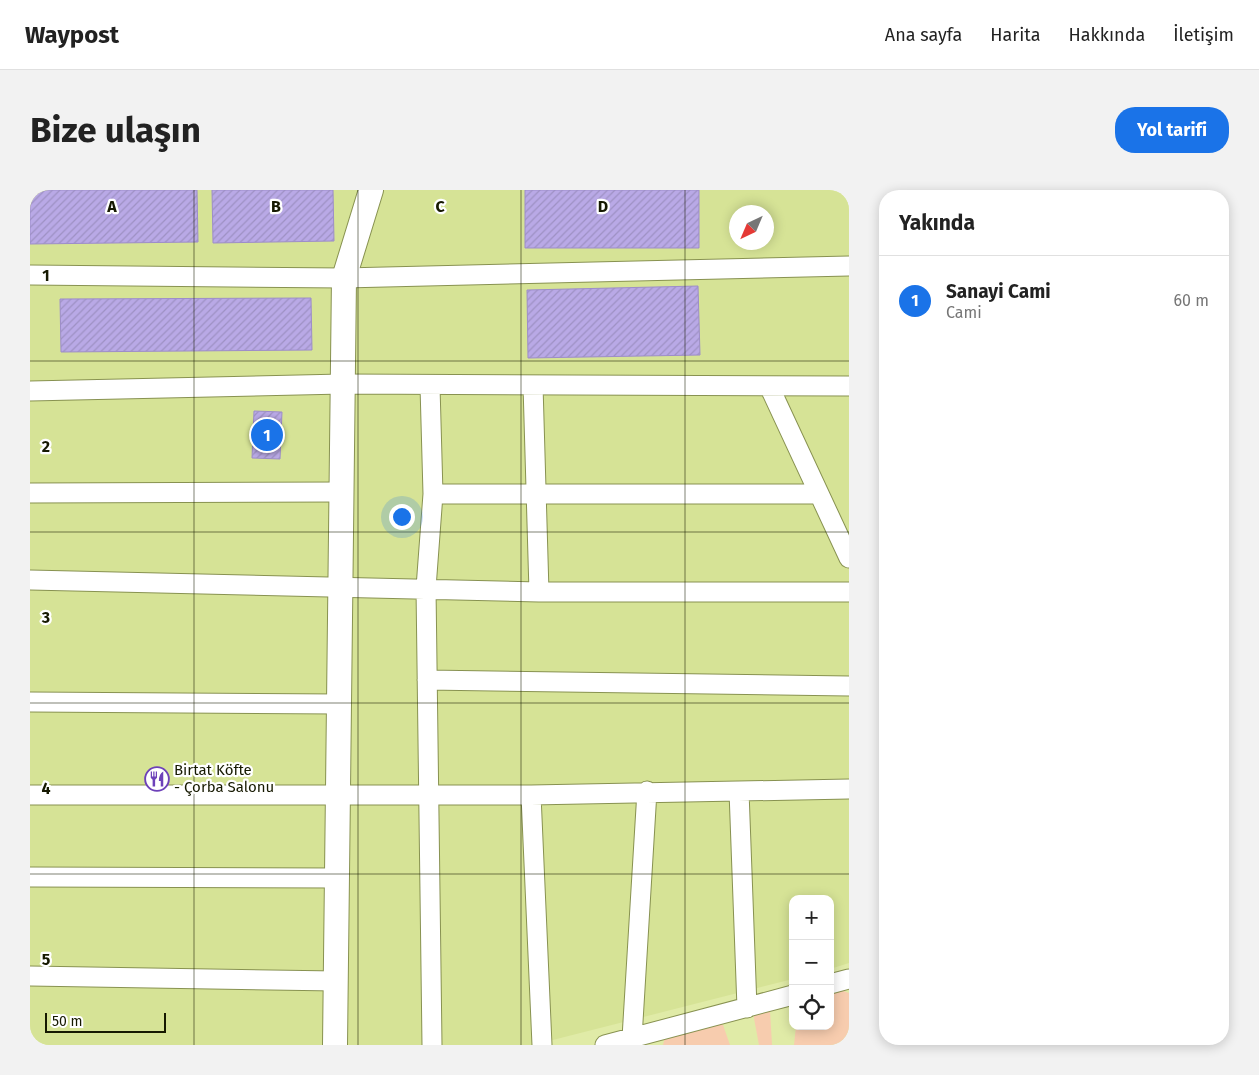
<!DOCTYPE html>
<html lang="tr">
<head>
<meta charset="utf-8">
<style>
	:root { --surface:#fff; --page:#f2f2f2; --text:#222; --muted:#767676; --line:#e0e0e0; --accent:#1a73e8 }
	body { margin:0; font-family:"Fira Sans",sans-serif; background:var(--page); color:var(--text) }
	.controls { position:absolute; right:15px; bottom:15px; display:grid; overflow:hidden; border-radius:10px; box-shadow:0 2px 12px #0003 }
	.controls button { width:45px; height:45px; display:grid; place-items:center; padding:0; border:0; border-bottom:1px solid var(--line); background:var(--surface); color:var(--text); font:25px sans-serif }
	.compass { position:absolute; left:699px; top:15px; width:45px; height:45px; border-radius:50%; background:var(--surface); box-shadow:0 2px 12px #0003; rotate:224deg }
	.scale { position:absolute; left:15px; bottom:12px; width:121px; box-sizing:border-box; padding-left:5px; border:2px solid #161901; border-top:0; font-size:14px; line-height:18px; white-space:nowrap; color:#161901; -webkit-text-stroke:4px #fff; paint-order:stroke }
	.you { position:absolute; left:371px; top:326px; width:18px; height:18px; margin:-12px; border:4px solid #fff; border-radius:50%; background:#1a73e8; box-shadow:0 0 0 8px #1a73e833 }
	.badge { display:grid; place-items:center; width:32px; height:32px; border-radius:50%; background:var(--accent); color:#fff; font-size:16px; font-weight:700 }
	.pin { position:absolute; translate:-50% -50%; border:2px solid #fff; box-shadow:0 1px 5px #0006 }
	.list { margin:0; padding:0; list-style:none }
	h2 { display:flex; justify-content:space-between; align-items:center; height:65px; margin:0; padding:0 20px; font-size:21px }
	h2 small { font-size:16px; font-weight:400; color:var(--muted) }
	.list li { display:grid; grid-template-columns:32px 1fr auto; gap:15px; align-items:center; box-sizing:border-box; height:90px; padding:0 20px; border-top:1px solid var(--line) }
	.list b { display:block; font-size:19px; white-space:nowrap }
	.list p { margin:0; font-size:16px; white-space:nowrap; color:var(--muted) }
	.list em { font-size:16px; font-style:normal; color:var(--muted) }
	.icon { flex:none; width:28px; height:28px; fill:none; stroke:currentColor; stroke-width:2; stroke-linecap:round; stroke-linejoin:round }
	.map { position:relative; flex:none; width:819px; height:855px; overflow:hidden; border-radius:20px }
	header { display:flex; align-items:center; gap:30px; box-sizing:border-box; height:70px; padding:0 25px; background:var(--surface); border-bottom:1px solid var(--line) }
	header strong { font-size:24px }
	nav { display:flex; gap:28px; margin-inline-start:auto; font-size:18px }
	.intro { display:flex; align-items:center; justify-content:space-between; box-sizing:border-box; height:120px; padding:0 30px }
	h1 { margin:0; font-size:35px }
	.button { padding:12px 22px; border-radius:20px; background:var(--accent); color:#fff; font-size:18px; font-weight:700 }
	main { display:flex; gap:30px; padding:0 30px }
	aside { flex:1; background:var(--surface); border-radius:20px; box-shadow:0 2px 12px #0003 }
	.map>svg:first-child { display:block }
	.built { fill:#d6e396; fill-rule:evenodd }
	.grass { fill:#f7ccae }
	.building { fill:url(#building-hatch); stroke:#9d8dc9 }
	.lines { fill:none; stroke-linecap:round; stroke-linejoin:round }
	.minor-casing { stroke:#889251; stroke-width:21 }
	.tertiary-casing { stroke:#889251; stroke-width:26 }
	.minor { stroke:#fff; stroke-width:19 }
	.tertiary { stroke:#fff; stroke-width:24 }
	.grid { fill:none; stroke:#161901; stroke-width:1; stroke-opacity:0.55 }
	.labels { text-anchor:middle; stroke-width:4.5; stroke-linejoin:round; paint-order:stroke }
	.poi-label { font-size:15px; fill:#161901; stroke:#fff; text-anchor:start }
	.grid-label { font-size:16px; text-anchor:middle; font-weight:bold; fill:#161901; stroke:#fff; stroke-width:4.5; stroke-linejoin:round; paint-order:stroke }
</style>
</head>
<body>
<header>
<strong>Waypost</strong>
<nav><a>Ana sayfa</a><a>Harita</a><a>Hakkında</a><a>İletişim</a></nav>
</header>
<div class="intro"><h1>Bize ulaşın</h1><a class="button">Yol tarifi</a></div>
<main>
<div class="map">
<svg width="819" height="855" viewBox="0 0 819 855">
	<defs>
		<pattern id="building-hatch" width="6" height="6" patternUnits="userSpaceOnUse" patternTransform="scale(1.25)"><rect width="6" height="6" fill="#b9a9e6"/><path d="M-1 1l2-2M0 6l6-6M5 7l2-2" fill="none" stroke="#9e91c4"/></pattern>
	</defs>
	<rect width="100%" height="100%" fill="#e0eba7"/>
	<path class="built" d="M0,0H819V773L800,779V709H763V789L503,855H0ZM706,22H736V52H706Z"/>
	<path class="grass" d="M808,799L819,803V855H764L766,836H800V801Z
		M740,820L742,855H729L723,823Z
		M690,833L693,835L700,855H633L635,847Z"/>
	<path class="building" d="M0,0H167L168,52L0,54Z
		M182,0H303L304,51L183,53Z
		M495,0H669V58H495Z
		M668,96L670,165L498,168L497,100Z
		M281,108L282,160L31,162L30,109Z
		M224,221L252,222L250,269L222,268Z"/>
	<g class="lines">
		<g class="minor-casing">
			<path id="minor" d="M0,85L314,88L819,76
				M503,195L509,402
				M400,196L403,304L396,398L402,855
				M739,196L819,368
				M0,201L313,194L819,196
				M0,303L312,302
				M403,304H788
				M0,390L509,402H819
				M397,490L819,496
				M0,512L309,514
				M709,601L717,818
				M0,605H501L819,599
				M501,605L512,855
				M0,687L307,688
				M0,786L306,791
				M800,794L819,789
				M602,848L617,601
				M575,855L763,805"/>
		</g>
		<g class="tertiary-casing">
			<path id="tertiary" d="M305,855L314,88L341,0"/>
		</g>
		<use href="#minor" class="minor"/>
		<use href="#tertiary" class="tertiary"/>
	</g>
	<path class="grid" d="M164,0V855M328,0V855M491,0V855M655,0V855M0,171H819M0,342H819M0,513H819M0,684H819"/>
	<defs>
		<g id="restaurant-ring" transform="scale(1.25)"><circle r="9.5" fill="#fff" stroke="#6d41b9" stroke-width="1.5"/><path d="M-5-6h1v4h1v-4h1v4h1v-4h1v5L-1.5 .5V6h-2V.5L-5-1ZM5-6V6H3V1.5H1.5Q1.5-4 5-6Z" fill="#6d41b9"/></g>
	</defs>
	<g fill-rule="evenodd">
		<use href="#restaurant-ring" x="127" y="589"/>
	</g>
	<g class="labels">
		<g class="poi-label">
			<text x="144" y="585">Birtat Köfte<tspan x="144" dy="17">- Çorba Salonu</tspan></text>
		</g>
	</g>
	<g class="grid-label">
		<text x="82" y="22">A</text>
		<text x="246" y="22">B</text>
		<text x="410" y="22">C</text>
		<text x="573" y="22">D</text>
		<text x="16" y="91">1</text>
		<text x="16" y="262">2</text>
		<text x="16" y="433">3</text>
		<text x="16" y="604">4</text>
		<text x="16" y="775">5</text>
	</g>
</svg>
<div class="controls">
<button>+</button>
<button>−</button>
<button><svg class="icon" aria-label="locate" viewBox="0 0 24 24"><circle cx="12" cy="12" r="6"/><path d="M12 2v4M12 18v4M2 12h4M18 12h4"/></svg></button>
</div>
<svg class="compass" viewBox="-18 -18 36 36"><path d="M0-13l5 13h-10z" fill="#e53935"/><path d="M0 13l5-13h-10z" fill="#767676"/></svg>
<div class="scale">50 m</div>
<div class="you"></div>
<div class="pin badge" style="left:237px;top:245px">1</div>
</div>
<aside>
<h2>Yakında<small></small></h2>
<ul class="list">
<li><span class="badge">1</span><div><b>Sanayi Cami</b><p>Cami</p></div><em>60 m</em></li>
</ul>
</aside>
</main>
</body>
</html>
